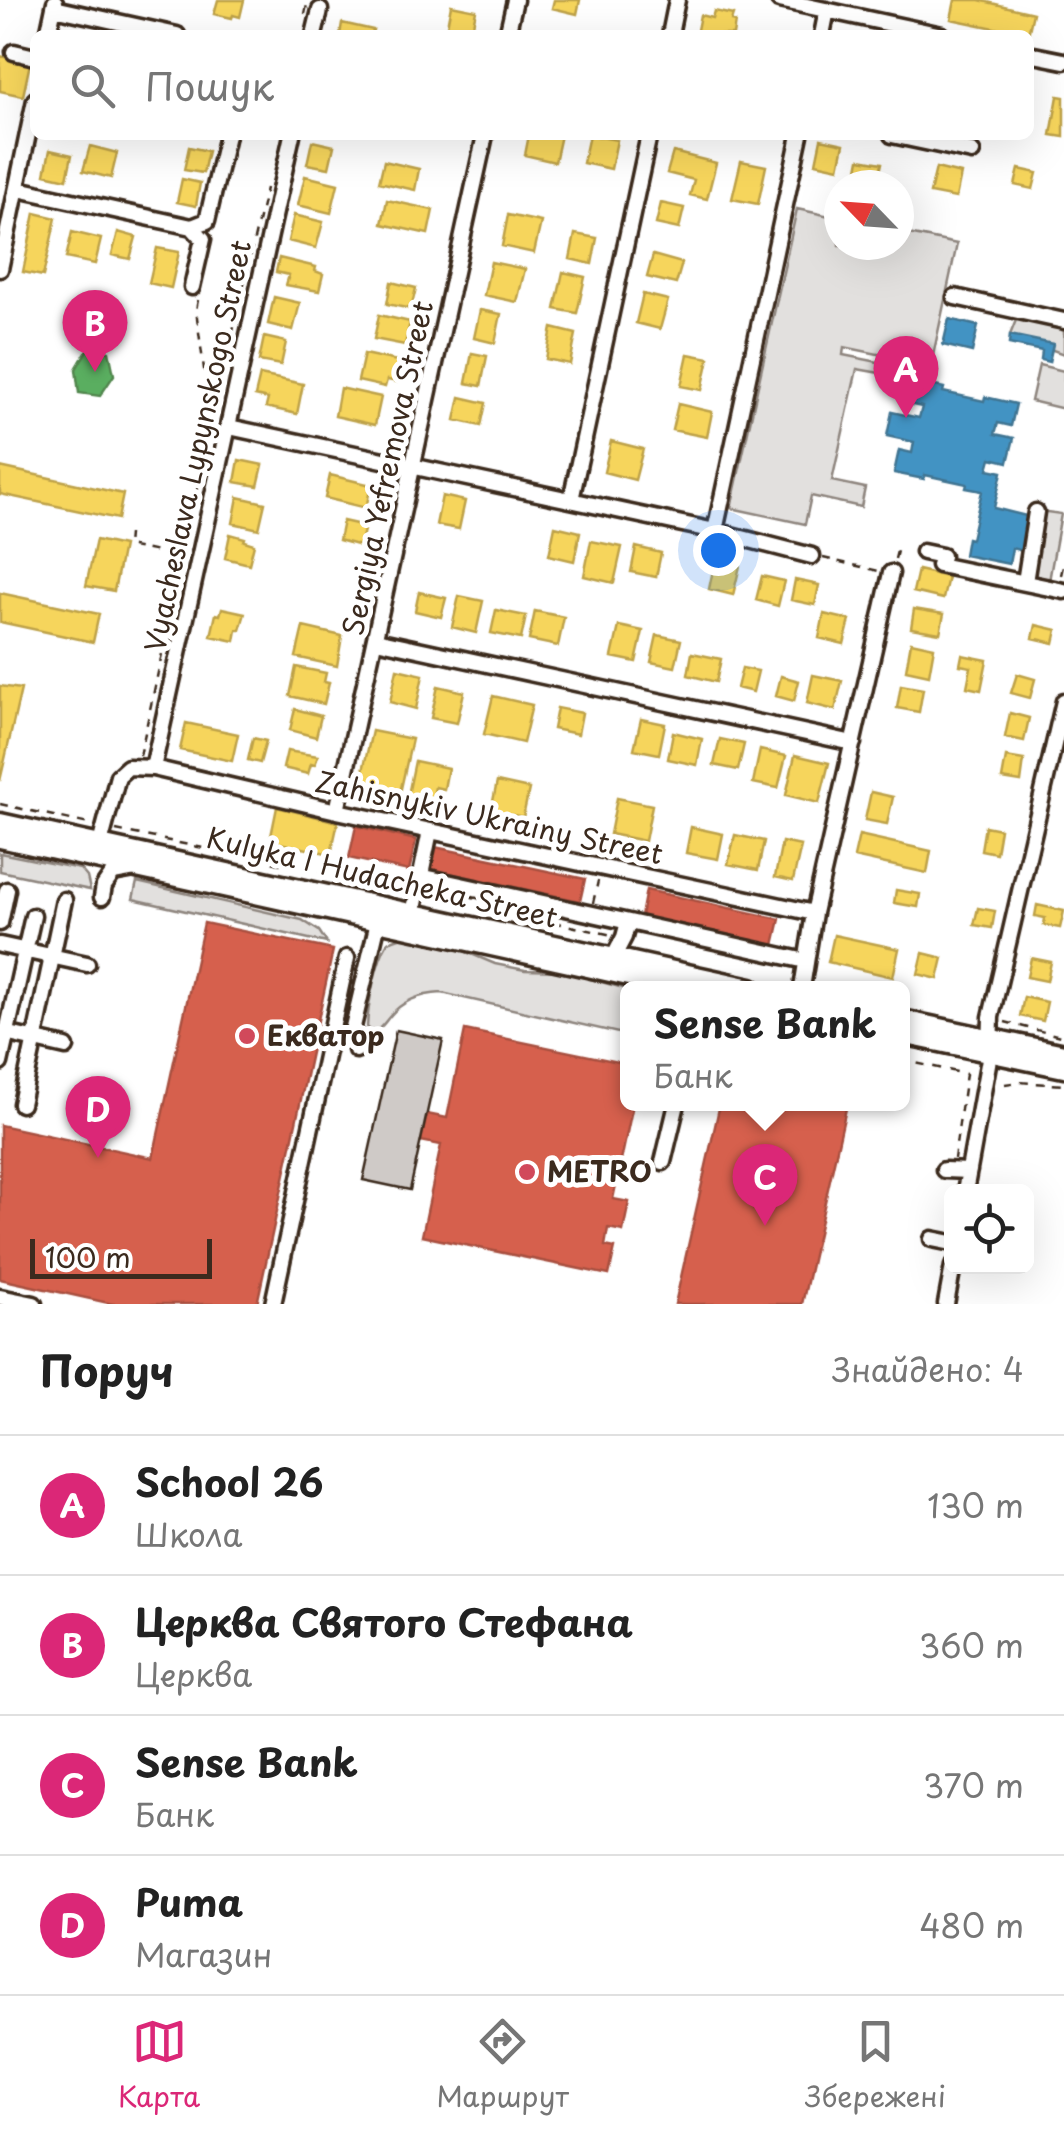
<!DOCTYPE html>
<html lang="uk">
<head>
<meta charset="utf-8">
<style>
	:root { --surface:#fff; --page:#f2f2f2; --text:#222; --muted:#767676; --line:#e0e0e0; --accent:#db2777 }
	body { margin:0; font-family:"Playpen Sans",sans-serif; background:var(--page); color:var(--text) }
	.controls { position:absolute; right:30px; bottom:30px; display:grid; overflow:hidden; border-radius:15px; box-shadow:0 10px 40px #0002 }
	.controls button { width:90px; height:90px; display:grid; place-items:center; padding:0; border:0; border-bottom:2px solid var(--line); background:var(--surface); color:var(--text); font:50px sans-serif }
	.compass { position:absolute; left:824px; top:170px; width:90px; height:90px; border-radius:50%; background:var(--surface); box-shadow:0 10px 40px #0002; rotate:295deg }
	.scale { position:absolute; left:30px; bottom:25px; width:182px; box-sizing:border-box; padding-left:10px; border:5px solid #3b2a1e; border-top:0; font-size:28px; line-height:35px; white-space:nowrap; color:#3b2a1e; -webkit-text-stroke:8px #fff; paint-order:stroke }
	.you { position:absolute; left:718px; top:550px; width:35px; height:35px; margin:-25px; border:8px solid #fff; border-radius:50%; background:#1a73e8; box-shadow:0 0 0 15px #1a73e833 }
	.badge { display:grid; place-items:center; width:65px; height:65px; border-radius:50%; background:var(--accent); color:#fff; font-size:32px; font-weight:700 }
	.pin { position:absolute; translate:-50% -82px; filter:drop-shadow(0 2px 5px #0008) }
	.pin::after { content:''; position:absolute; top:52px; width:35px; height:30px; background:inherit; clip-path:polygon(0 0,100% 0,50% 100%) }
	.popup { position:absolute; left:620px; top:981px; width:290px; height:130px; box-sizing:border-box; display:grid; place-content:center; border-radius:15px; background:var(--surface); filter:drop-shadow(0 2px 8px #0005); font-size:32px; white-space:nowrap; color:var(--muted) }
	.popup b { font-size:38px; color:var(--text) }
	.popup::after { content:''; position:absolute; left:50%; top:100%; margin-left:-20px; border:20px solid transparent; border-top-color:var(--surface) }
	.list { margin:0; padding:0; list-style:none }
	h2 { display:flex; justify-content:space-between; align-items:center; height:130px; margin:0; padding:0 40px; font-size:42px }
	h2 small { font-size:32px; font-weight:400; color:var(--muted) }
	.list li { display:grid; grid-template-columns:65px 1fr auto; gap:30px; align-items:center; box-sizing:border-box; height:140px; padding:0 40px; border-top:2px solid var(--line) }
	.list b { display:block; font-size:38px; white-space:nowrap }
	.list p { margin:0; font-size:32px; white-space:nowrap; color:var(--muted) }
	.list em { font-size:32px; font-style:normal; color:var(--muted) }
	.icon { flex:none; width:55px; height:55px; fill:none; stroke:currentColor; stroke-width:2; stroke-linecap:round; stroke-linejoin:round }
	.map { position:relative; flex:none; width:1064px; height:1304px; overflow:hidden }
	.search { position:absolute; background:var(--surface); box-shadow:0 10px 40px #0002; left:30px; right:30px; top:30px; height:110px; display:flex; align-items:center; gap:25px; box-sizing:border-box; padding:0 35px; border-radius:15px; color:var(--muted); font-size:38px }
	.sheet { height:690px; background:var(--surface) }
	nav { display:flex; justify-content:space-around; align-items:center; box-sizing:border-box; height:140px; border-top:2px solid var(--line); background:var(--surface); font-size:28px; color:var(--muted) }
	nav a { display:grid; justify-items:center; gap:5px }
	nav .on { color:var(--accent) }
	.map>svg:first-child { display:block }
	.green { fill:#e2e0de; stroke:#8e857e; stroke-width:2.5 }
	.homes { fill:#f6d55c; stroke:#bea249; stroke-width:2.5 }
	.shops { fill:#d6604d; stroke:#a8503f; stroke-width:2.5 }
	.schools { fill:#4393c3; stroke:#417492; stroke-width:2.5 }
	.public { fill:#5aae61; stroke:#51864d; stroke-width:2.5 }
	.building { fill:#cfcac7; stroke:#3b2a1e; stroke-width:2.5 }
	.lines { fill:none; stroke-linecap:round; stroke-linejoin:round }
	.minor-casing { stroke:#3b2a1e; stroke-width:21 }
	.major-casing { stroke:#3b2a1e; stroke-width:25 }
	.path { stroke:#3b2a1e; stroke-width:2.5; stroke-dasharray:8 8; stroke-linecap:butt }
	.minor { stroke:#fff; stroke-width:14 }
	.major { stroke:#fff; stroke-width:18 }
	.poi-dot { fill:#d1495b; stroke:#fff; stroke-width:4 }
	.labels { text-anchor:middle; stroke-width:10; stroke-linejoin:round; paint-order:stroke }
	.street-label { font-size:28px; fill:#3b2a1e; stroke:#fff }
	.poi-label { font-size:28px; font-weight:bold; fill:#3b2a1e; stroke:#fff; text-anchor:start }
</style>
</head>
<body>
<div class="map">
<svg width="1064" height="1304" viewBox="0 0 1064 1304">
	<rect width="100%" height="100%" fill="#fff"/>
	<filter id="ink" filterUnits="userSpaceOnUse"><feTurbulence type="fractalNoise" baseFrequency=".01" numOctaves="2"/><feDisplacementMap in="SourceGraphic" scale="20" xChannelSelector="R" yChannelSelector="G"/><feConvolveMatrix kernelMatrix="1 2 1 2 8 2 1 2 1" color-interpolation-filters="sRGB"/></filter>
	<g filter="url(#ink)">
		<path class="green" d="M797,209L839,218V245H899V232L957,244L931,365L844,347L843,355L893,365L891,375L857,369L832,481L865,488L861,507L811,496L805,524L731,508Z
			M1022,316L1064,325V354L1010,335L1016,320Z
			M1039,365L1064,371V409L1031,401Z
			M1040,511L1061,514L1049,581L1028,577Z
			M0,853L80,869L87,877L90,890L0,871Z
			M137,882L302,920L319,931L327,943L133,899Z
			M402,937L457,948L495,964L525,970L561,971L627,989V1035L442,993C421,994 403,1000 390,1016C384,1023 381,1029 373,1033L367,1027C368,1004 376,961 388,942Z"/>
		<path class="homes" d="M218,0H244L240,17L233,15L232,18L214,14Z
			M554,0H580L577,14L552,8Z
			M955,0H979L1033,13L1028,35L951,19Z
			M451,5L476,10L471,35L446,31Z
			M714,11L733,15L731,21L735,22L733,35H696L700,15L712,18Z
			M342,23L373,30L372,35H340Z
			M0,56L30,63L23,96L0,91Z
			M1058,96L1064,97V137L1051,135Z
			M529,135H561L555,162L525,155Z
			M589,135L617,140L611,169L583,163Z
			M821,139L844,144L839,168L816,163Z
			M312,141L334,146L329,168L307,164Z
			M90,146L117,153L111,178L83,171Z
			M189,147L208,151L203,173L184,170Z
			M50,150L72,155L67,179L45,174Z
			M673,152L716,163L707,199L690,195L694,180L667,173Z
			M860,159L882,163L877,185H855Z
			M384,161L419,169L415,190L379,182Z
			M741,161L766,166L758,204L732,199Z
			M936,168L961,174L956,198L930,193Z
			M1019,169L1037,173L1033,189L1015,185Z
			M305,176L338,184L331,213L298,205Z
			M182,179L200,183L196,206L177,202Z
			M387,200L433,210L428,234L382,224Z
			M661,203L684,208L679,229L656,224Z
			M35,213L56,218L43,276L23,272Z
			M294,215L323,222L316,248L288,241Z
			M508,215L541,222L534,253L502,246Z
			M72,232L101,239L95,264L66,258Z
			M118,232L136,237L130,259L112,255Z
			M575,234L597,238L592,264L570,259Z
			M157,248L179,252L171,288L149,283Z
			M653,255L682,263L676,284L647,277Z
			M279,258L316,267L315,271L323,274L319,291L286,285L289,275L276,272Z
			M491,262L525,269L517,302L484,295Z
			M563,272L585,277L577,313L555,309Z
			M391,282L416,288L411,309L387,304Z
			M643,294L668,300L660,329L636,323Z
			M274,297L300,303L293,330L268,324Z
			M480,310L501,314L495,343L474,338Z
			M379,315L410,322L405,345L374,339Z
			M552,328L576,334L570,364L546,359Z
			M264,337L286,342L281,365L259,361Z
			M472,353L487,356L481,386L466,383Z
			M364,354L402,362L398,382L387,380L385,387L358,381Z
			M688,354L709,358L702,390L681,386Z
			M260,375L303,384L297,414L266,407L268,399L255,396Z
			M340,388L381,397L375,425L335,416Z
			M460,397L486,403L481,426L455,420Z
			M678,404L712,412L707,437L672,430Z
			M611,441L643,449L635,480L604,472Z
			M239,460L263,465L258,486L235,482Z
			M0,467L123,494L118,519L0,494Z
			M330,475L371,485L366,508L325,498Z
			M442,496L465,501L459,529L436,525Z
			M238,497L265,503L259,529L233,523Z
			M343,521L365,526L360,546L339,540Z
			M555,526L580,532L574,561L549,555Z
			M230,534L245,538L244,541L254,544L249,564L225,558Z
			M96,540L123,546L114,591L86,586Z
			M591,541L622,547L614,583L584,576Z
			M636,547L661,553L656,577L631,572Z
			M715,560L740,566L733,595L709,589Z
			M918,570L948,577L943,599L913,592Z
			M762,576L784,581L778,606L756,600Z
			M795,580L819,585L815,605L791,600Z
			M419,592L446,598L441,617L415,611Z
			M0,593L99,614L93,642L0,622Z
			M459,596L483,601L476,633L452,627Z
			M222,608L245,613L240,630H237L235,641L211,636L216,614L220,615Z
			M914,609L944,614L940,633L911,628Z
			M496,610L526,616L521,639L491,633Z
			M535,611L564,617L558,646L529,640Z
			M824,614L850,620L844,644L819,638Z
			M1036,625L1057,630L1054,643L1033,638Z
			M619,626L643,631L636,662L612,657Z
			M303,627L342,636L337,666L296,657Z
			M657,635L681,640L675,667L651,662Z
			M911,642L934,647L929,675L906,670Z
			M692,653L721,659L716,682L688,675Z
			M962,655L987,660L981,690L967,687L971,667L960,665Z
			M296,667L326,673L324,682L329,683L324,704L290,696Z
			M742,668L758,671L753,692L737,688Z
			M397,669L423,675L416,709L390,702Z
			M1017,674L1035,679L1030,698L1011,693Z
			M813,675L842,681L835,710L807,703Z
			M781,676L799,681L794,701L776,696Z
			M901,685L923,689L919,712L897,708Z
			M0,686L21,689L0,781Z
			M438,686L464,692L457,723L431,718Z
			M493,696L532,705L523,743L484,734Z
			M557,708L582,713L578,734L553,729Z
			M295,709L321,716L316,737L290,730Z
			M1010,713L1029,718L1024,741L1005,737Z
			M641,719L665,724L659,754L634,749Z
			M186,723L238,734L232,761L180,750Z
			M372,731L412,739L400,793L360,784Z
			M673,732L702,739L697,765L668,759Z
			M253,738L266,741L260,763L248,760Z
			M720,739L744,744L738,770L714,765Z
			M760,750L786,756L778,788L753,783Z
			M287,751L318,756L315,765L311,764L308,774L283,768Z
			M795,755L829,763L819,803L786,795Z
			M1006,757L1024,760L1021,782L1002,779Z
			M415,761L448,768L444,789L435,787L432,801L408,795Z
			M497,782L529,789L523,817L491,811Z
			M871,792L893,797L887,824L865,820Z
			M617,798L652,805L645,841L610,834Z
			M277,807L338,822L331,854L270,841Z
			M985,826L1000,829L996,853L981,850Z
			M691,827L723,834L718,859L686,853Z
			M735,835L764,841L758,870L728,864Z
			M859,835L931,851L927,873L854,857Z
			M782,842L801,846L793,881L775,877Z
			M896,890L920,894L918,907L894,903Z
			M1037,905L1064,911L1060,928L1044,925L1045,918L1035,916Z
			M978,908L995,911L992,928L974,925Z
			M834,935L899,949L893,977L828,962Z
			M923,953L943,958L938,979L918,974Z
			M1031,958L1051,962L1047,981L1027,977Z
			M1024,997L1047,1002L1043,1021L1020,1016Z"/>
		<path class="shops" d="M356,826L416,840L409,871L349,858Z
			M430,846L585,879L580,901L426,868Z
			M646,890L780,919L774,945L641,916Z
			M204,923L333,950L257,1304H113L0,1279V1125L153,1158Z
			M465,1030L628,1064V1104H633L613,1199L629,1202L623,1231L608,1228L605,1246L615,1248L609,1275L422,1236L441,1145L421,1141L427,1114L447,1118Z
			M720,1104H847L802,1304H675Z"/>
		<path class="schools" d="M949,319L978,326L972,352L943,345Z
			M1010,335L1053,344L1049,362L1041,360L1042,351L1009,344Z
			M913,381L944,388L943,392L984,401L985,397L1016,404L1011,426L998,423L995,434L1014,438L1008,462L991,458L988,469L1002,472L994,508L1030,517L1022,551L1012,548L1009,564L964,555L967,538L971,539L982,491L966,488L967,484L925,475L924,479L894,473L899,450L912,453L914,442L887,436L892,412L919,418L922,407L908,404Z"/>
		<path class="public" d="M89,347L109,351L114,375L100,396L79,393L76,369Z"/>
		<path class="building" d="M396,1030L443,1040L410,1190L363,1180Z"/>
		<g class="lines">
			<g class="minor-casing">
				<path id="minor" d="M779,0L942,35
					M54,8L177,35
					M48,35L55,2
					M314,35L320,10
					M507,35L515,0
					M670,35L677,0
					M822,35L827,10
					M14,52L35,57
					M1029,54L1064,61
					M892,135L972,152
					M18,189L192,227L207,221L227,135
					M192,227L203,239L192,287
					M0,269L35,100
					M955,297L1064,321
					M229,427L715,531L812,556
					M571,500L649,135
					M715,531L800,135
					M923,552L942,556L939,565L1064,591
					M1025,582L1036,512
					M376,640L853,743
					M153,768L292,135
					M337,811L485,135
					M100,844L118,776L128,767L153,768L337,811L814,913
					M420,876L806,961
					M102,897L104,886L113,873L135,869
					M413,914L430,831
					M0,923L7,890
					M0,945L87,964
					M613,958L624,937L628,922
					M802,988L814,913L891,573
					M1,1032L66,1047
					M356,1050L353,1027L378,922
					M0,1063L33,916
					M21,1104L64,900
					M663,1162L677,1104
					M944,1170L969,1171
					M965,1192L990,1053L991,1017L1064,701
					M932,1239L952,1243
					M0,1297L34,1304
					M273,1304L347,958
					M946,1304L953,1266"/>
			</g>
			<g class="major-casing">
				<path id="major" d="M0,823L751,988
					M0,838L683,988
					M902,1020L1064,1054
					M902,1034L1064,1068"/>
			</g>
			<path class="path" d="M305,14L308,0
				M198,300L196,310L209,406L213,415
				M128,534L127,546L183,557
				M823,558L879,571
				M895,559L898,547
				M1061,575L1064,562
				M140,756L213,417L266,188
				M0,804L93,825
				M116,830L407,890
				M429,895L612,935
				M593,903L598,881
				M1005,1022L1064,1037
				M902,1060L966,1074L954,1159
				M1005,1084L1019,1082L1064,1085"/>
			<use href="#minor" class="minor"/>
			<use href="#major" class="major"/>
		</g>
	</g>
	<g class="poi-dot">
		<circle cx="247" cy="1036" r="10"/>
		<circle cx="527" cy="1172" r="10"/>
	</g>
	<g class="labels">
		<g class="street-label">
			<text transform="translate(198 446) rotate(-78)" y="10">Vyacheslava Lypynskogo Street</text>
			<text transform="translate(388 468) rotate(-78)" y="10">Sergiya Yefremova Street</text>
			<text transform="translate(489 818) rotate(12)" y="10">Zahisnykiv Ukrainy Street</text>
			<text transform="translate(382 878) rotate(13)" y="10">Kulyka I Hudacheka Street</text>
		</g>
		<g class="poi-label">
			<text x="267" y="1046">Екватор</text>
			<text x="547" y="1182">METRO</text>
		</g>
	</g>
</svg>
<div class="controls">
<button><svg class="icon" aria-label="locate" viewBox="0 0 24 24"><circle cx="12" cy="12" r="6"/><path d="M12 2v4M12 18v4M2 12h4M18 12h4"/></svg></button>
</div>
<svg class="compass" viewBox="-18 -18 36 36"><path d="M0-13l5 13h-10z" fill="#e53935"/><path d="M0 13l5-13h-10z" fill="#767676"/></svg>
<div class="scale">100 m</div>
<div class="you"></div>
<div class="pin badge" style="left:906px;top:418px">A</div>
<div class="pin badge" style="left:95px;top:372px">B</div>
<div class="pin badge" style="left:765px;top:1226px">C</div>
<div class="popup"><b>Sense Bank</b>Банк</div>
<div class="pin badge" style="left:98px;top:1158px">D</div>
<div class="search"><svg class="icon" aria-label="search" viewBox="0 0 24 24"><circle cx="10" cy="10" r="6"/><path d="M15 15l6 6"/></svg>Пошук</div>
</div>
<section class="sheet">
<h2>Поруч<small>Знайдено: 4</small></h2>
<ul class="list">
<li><span class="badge">A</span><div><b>School 26</b><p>Школа</p></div><em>130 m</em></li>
<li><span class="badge">B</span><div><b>Церква Святого Стефана</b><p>Церква</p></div><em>360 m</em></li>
<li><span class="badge">C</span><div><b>Sense Bank</b><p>Банк</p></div><em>370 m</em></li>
<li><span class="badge">D</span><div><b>Puma</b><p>Магазин</p></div><em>480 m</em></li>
</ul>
</section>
<nav>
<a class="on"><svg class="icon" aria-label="map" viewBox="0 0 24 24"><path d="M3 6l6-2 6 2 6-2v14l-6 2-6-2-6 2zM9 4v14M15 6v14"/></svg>Карта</a>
<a><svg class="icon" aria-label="directions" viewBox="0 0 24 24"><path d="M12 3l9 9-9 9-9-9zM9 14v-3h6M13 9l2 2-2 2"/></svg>Маршрут</a>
<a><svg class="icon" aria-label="saved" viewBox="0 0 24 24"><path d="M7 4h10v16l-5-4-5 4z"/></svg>Збережені</a>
</nav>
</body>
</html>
